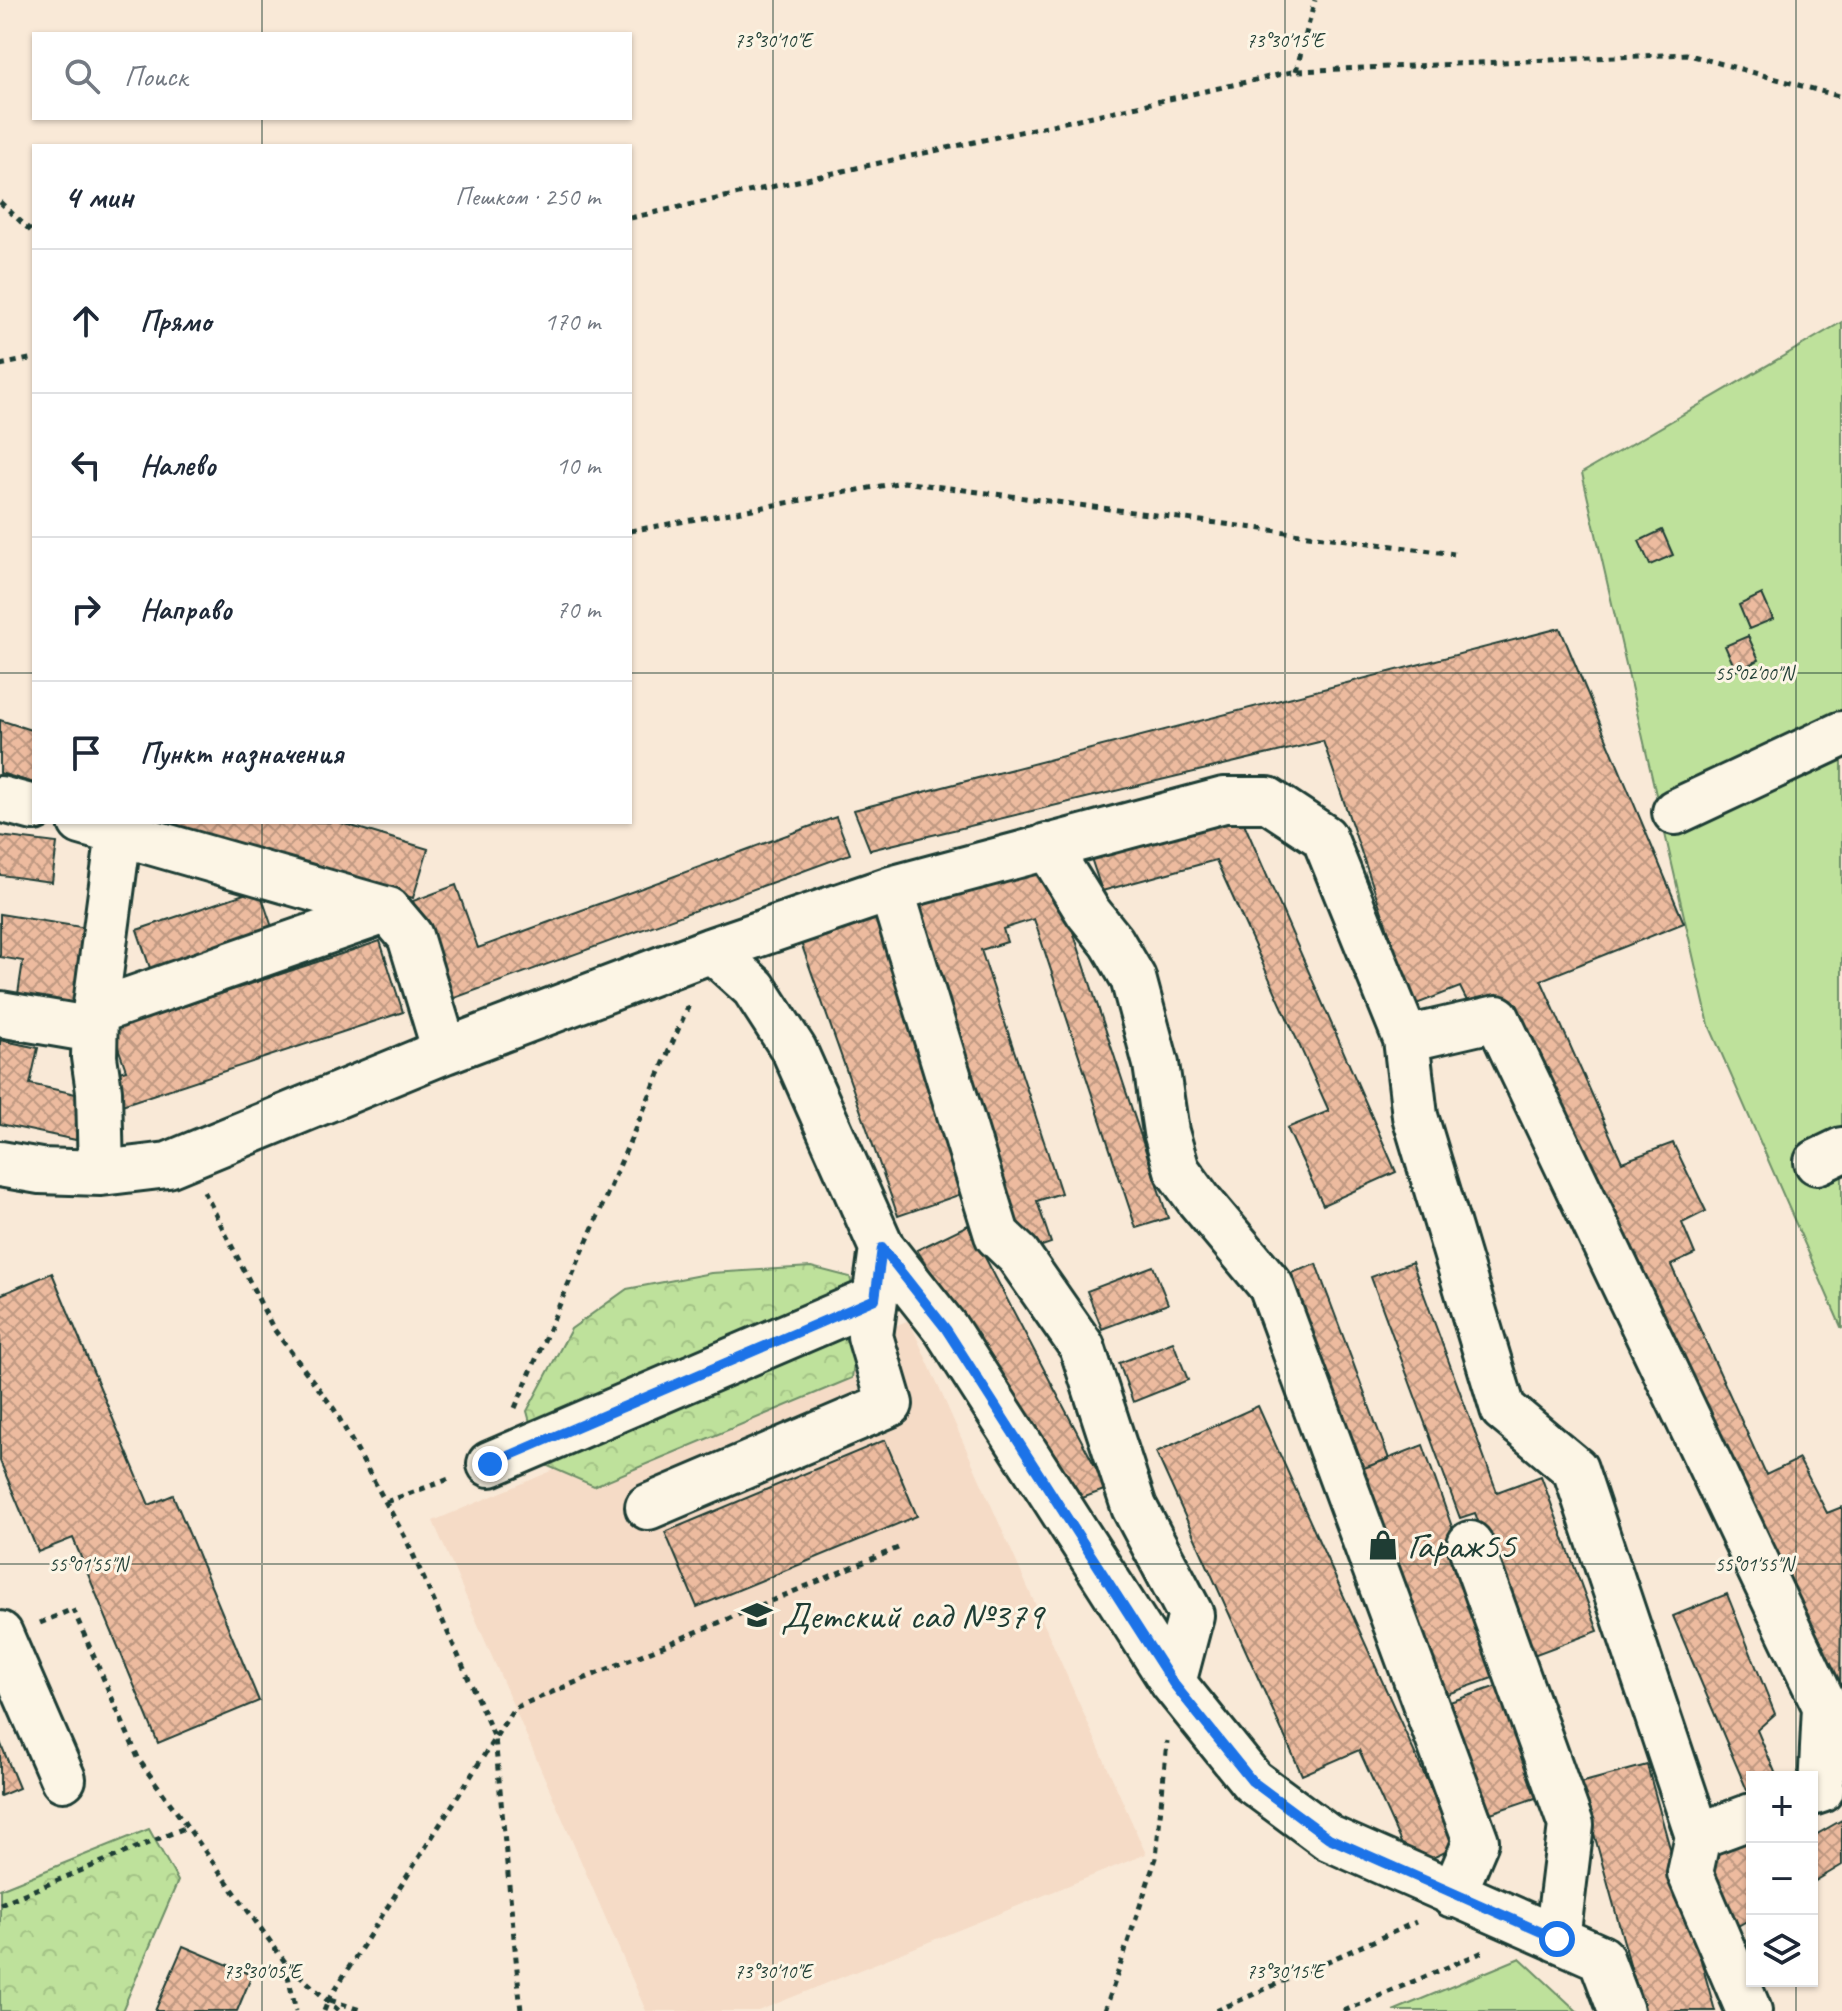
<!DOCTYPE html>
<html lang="ru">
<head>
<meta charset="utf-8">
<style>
	:root { --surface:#fff; --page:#f2f2f3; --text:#1f2937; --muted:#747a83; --line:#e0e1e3 }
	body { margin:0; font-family:Caveat,sans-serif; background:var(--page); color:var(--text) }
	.controls { position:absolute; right:24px; bottom:24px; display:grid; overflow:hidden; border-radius:0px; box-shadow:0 2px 6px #0004 }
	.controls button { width:72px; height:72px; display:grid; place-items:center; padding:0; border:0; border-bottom:2px solid var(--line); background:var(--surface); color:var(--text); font:40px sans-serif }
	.stop { position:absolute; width:24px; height:24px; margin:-18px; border:6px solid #1a73e8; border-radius:50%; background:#fff }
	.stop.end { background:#1a73e8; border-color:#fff; box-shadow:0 2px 8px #0008 }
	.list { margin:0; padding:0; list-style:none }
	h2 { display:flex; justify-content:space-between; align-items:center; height:104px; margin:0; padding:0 32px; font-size:34px }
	h2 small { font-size:26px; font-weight:400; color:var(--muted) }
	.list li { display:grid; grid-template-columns:52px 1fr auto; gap:24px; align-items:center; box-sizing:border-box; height:144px; padding:0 32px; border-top:2px solid var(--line) }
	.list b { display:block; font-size:30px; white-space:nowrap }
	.list em { font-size:26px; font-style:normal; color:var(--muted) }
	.icon { flex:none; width:44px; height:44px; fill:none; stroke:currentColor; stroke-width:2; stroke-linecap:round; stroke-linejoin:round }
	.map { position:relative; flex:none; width:1842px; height:2011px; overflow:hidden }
	.search { position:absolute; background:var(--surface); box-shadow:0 2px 6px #0004; left:32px; top:32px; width:600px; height:88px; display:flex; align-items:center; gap:20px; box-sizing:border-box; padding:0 28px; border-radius:0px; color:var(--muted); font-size:30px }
	.panel { position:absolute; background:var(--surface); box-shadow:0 2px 6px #0004; left:32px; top:144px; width:600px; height:680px; border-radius:0px }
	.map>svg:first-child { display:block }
	.built { fill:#f5dbc6 }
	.forest { fill:url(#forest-crowns); stroke:#6e8f68; stroke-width:2 }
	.garden { fill:#bee19b; stroke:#6e8f68; stroke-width:2 }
	.building { fill:url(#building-cross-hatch); stroke:#1f3d34; stroke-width:2 }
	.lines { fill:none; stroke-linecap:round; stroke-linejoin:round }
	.minor-casing { stroke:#1f3d34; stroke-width:50 }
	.path { stroke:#1f3d34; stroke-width:5; stroke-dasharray:6 6; stroke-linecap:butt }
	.minor { stroke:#fcf5e5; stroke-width:44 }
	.route { stroke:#1a73e8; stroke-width:10 }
	.ticks { fill:none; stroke:#1f3d34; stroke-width:2; stroke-opacity:0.45 }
	.labels { text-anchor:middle; stroke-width:6; stroke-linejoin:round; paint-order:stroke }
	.poi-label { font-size:38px; fill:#1f3d34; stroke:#fcf5e5; text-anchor:start }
	.ticks-label { font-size:20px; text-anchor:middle; fill:#1f3d34; stroke:#fcf5e5; stroke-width:6; stroke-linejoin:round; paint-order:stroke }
</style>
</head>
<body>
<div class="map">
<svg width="1842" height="2011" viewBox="0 0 1842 2011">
	<defs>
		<pattern id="forest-crowns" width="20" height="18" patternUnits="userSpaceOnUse" patternTransform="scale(2)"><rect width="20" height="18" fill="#bee19b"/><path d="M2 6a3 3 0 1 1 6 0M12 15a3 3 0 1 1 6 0" fill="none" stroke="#a3c286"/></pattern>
		<pattern id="building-cross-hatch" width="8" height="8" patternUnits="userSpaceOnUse" patternTransform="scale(2)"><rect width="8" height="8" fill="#edbb9f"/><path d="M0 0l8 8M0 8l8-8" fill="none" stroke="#bf9982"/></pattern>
	</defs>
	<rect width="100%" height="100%" fill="#f9e9d7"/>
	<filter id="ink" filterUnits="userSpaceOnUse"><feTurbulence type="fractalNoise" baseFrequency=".0125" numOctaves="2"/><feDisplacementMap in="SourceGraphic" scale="16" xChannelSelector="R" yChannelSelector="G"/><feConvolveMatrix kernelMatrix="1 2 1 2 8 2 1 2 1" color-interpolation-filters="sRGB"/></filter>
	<g filter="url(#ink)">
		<path class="built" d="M909,1320L1146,1854L758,2011H646L433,1521Z"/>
		<path class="forest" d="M811,1267L850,1277L860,1317L852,1378L594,1486L541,1463L527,1411L571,1329L627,1289L711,1273Z
			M149,1829L178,1881L122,2011H0V1889Z"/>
		<path class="garden" d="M1842,322V1329L1709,1025L1582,473Z
			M1520,1958L1577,2011H1393Z"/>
		<path class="building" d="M1662,530L1673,555L1650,565L1639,541Z
			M1762,594L1773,619L1749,629L1739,605Z
			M1560,628L1684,923L1541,980L1622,1162L1673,1143L1706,1211L1682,1223L1695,1254L1671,1265L1766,1475L1799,1459L1827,1513L1842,1507L1840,1697L1497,994L1468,1003L1460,987L1414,1005L1323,741L870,850L854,810Z
			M1748,636L1759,660L1736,671L1725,646Z
			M0,720L34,731V783L0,773Z
			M1240,814L1396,1172L1323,1205L1287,1128L1329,1111L1216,860L1102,891L1089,852Z
			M836,817L850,854L449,1000L413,901L456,885L478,948Z
			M163,822H338L428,849L413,898Z
			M0,836L57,843L52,882L0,875Z
			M1048,856L1168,1218L1136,1228L1034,919L1003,929L1007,942L981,950L1061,1193L1037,1201L1051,1243L1019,1254L903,903Z
			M259,889L273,930L151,971L137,930Z
			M877,909L976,1189L898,1216L799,937Z
			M0,914L87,928L74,1003L18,994L23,961L0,957Z
			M380,941L403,1012L116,1107L106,1076L126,1070L112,1030Z
			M0,1040L38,1048L30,1084L85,1096L76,1140L0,1124Z
			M968,1225L1107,1489L1074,1501L917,1250Z
			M1412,1262L1497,1492L1541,1476L1598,1631L1528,1657L1475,1513L1460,1518L1371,1277Z
			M1316,1264L1389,1459L1356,1471L1283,1276Z
			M1153,1266L1168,1304L1102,1329L1087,1291Z
			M52,1273L149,1505L173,1495L259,1701L158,1743L73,1538L38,1552L0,1461V1295Z
			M1173,1342L1188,1380L1133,1402L1119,1363Z
			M1258,1406L1457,1847L1412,1867L1359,1750L1302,1775L1156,1452Z
			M885,1440L917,1516L697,1607L665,1532Z
			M1423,1445L1504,1674L1439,1697L1356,1471Z
			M1727,1594L1775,1714L1757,1730L1777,1777H1752V1794L1749,1795L1673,1616Z
			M1509,1682L1547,1794L1482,1816L1444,1704Z
			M0,1742L19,1788L0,1796Z
			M1647,1765L1715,2011H1643L1580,1783Z
			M1842,1820V1865L1812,1883V1837Z
			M1752,1834V1918L1738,1926L1701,1864Z
			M183,1946L252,1975L237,2011H155Z"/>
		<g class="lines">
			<g class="minor-casing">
				<path id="minor" d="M0,799L34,808
					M1675,812L1842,734
					M81,822L388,910L410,936L445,1051
					M1047,846L1088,912L1112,942L1133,978L1156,1064L1166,1132L1177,1170L1199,1200L1271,1286L1476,1841L1453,1895
					M891,889L997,1235L1018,1255L1082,1347L1134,1507L1191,1615L1173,1683
					M712,950L754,988L794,1050L882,1248L946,1329L1173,1683L1252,1781L1329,1838L1601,1958L1621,2011
					M95,1012L388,910
					M0,1014L94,1030
					M1406,1039L1415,1116L1503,1409L1575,1469L1698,1836
					M1817,1162L1842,1150
					M0,1164L40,1171L101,1173L168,1165L445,1051L712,950L891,889L1224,800H1268L1324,837L1406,1039L1497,1018L1825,1706L1821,1790L1812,1793
					M101,1173L99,1091L94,1057L95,1012L119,833
					M490,1464L875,1299
					M648,1507L890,1404L870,1336L882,1248
					M1470,1544L1571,1825L1557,1939
					M0,1634L63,1779
					M1749,2011L1690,1873L1698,1836L1752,1816"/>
			</g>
			<path class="path" d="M1296,71L1315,0
				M0,202L34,234
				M630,218L1296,71L1686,54L1842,97
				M0,365L34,358
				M630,531L903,482L1454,554
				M204,1191L273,1328L334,1409L407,1541L495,1738L521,2011
				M515,1408L690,1002
				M386,1502L452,1478
				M40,1623L73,1609L139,1760L285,1962L339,2011
				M0,1904L187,1827
				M285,1963L296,2011
				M330,2000L363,2011
				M324,2011L329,1999L514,1708L898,1548
				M1105,2011L1156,1858L1167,1741
				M1216,2011L1416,1922
				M1344,2011L1483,1952"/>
			<use href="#minor" class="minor"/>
		</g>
	</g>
	<g class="lines" filter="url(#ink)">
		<path class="route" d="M490,1464L875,1299L882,1248L946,1329L1173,1683L1252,1781L1329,1838L1557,1939"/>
	</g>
	<path class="ticks" d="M262,0V34M773,0V2011M1285,0V2011M1796,0V1777M262,118V146M0,673H34M630,673H1842M262,822V2011M0,1564H1842M1796,1981V2011"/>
	<defs>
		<g id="shop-bare" transform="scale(2.4)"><path d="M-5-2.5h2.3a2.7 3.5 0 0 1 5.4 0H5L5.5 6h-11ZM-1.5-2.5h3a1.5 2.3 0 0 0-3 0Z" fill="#1f3d34" stroke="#fcf5e5" stroke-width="2.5" paint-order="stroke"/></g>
		<g id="school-bare" transform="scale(2.4)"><path d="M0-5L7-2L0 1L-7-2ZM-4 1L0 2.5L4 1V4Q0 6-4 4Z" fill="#1f3d34" stroke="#fcf5e5" stroke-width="2.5" paint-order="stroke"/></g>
	</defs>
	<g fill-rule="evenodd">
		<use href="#shop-bare" x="1383" y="1545"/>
		<use href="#school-bare" x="757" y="1615"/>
	</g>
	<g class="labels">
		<g class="poi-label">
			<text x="1407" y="1558">Гараж55</text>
			<text x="781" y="1628">Детский сад №379</text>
		</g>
	</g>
	<g class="ticks-label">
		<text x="773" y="47">73°30'10"E</text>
		<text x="1285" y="47">73°30'15"E</text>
		<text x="1754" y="680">55°02'00"N</text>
		<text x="88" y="1571">55°01'55"N</text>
		<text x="1754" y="1571">55°01'55"N</text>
		<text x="262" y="1978">73°30'05"E</text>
		<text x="773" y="1978">73°30'10"E</text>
		<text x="1285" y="1978">73°30'15"E</text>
	</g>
</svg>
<div class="controls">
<button>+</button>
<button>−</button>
<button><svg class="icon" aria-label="layers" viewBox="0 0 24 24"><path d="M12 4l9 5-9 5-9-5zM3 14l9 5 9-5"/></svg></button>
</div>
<div class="stop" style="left:1557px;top:1939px"></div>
<div class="stop end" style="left:490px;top:1464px"></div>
<div class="search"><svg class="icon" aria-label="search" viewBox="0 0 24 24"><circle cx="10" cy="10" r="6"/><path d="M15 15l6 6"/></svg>Поиск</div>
<section class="panel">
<h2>4 мин<small>Пешком · 250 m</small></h2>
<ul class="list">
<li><svg class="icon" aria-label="ahead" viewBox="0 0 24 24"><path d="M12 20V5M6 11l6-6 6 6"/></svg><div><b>Прямо</b></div><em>170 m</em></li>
<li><svg class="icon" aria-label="left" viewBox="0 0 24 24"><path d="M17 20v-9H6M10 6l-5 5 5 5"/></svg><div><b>Налево</b></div><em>10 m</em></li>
<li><svg class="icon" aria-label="right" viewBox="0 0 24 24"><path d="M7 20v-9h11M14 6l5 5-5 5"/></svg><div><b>Направо</b></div><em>70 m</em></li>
<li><svg class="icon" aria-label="arrive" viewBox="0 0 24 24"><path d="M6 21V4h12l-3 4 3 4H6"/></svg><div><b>Пункт назначения</b></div></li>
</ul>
</section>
</div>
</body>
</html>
